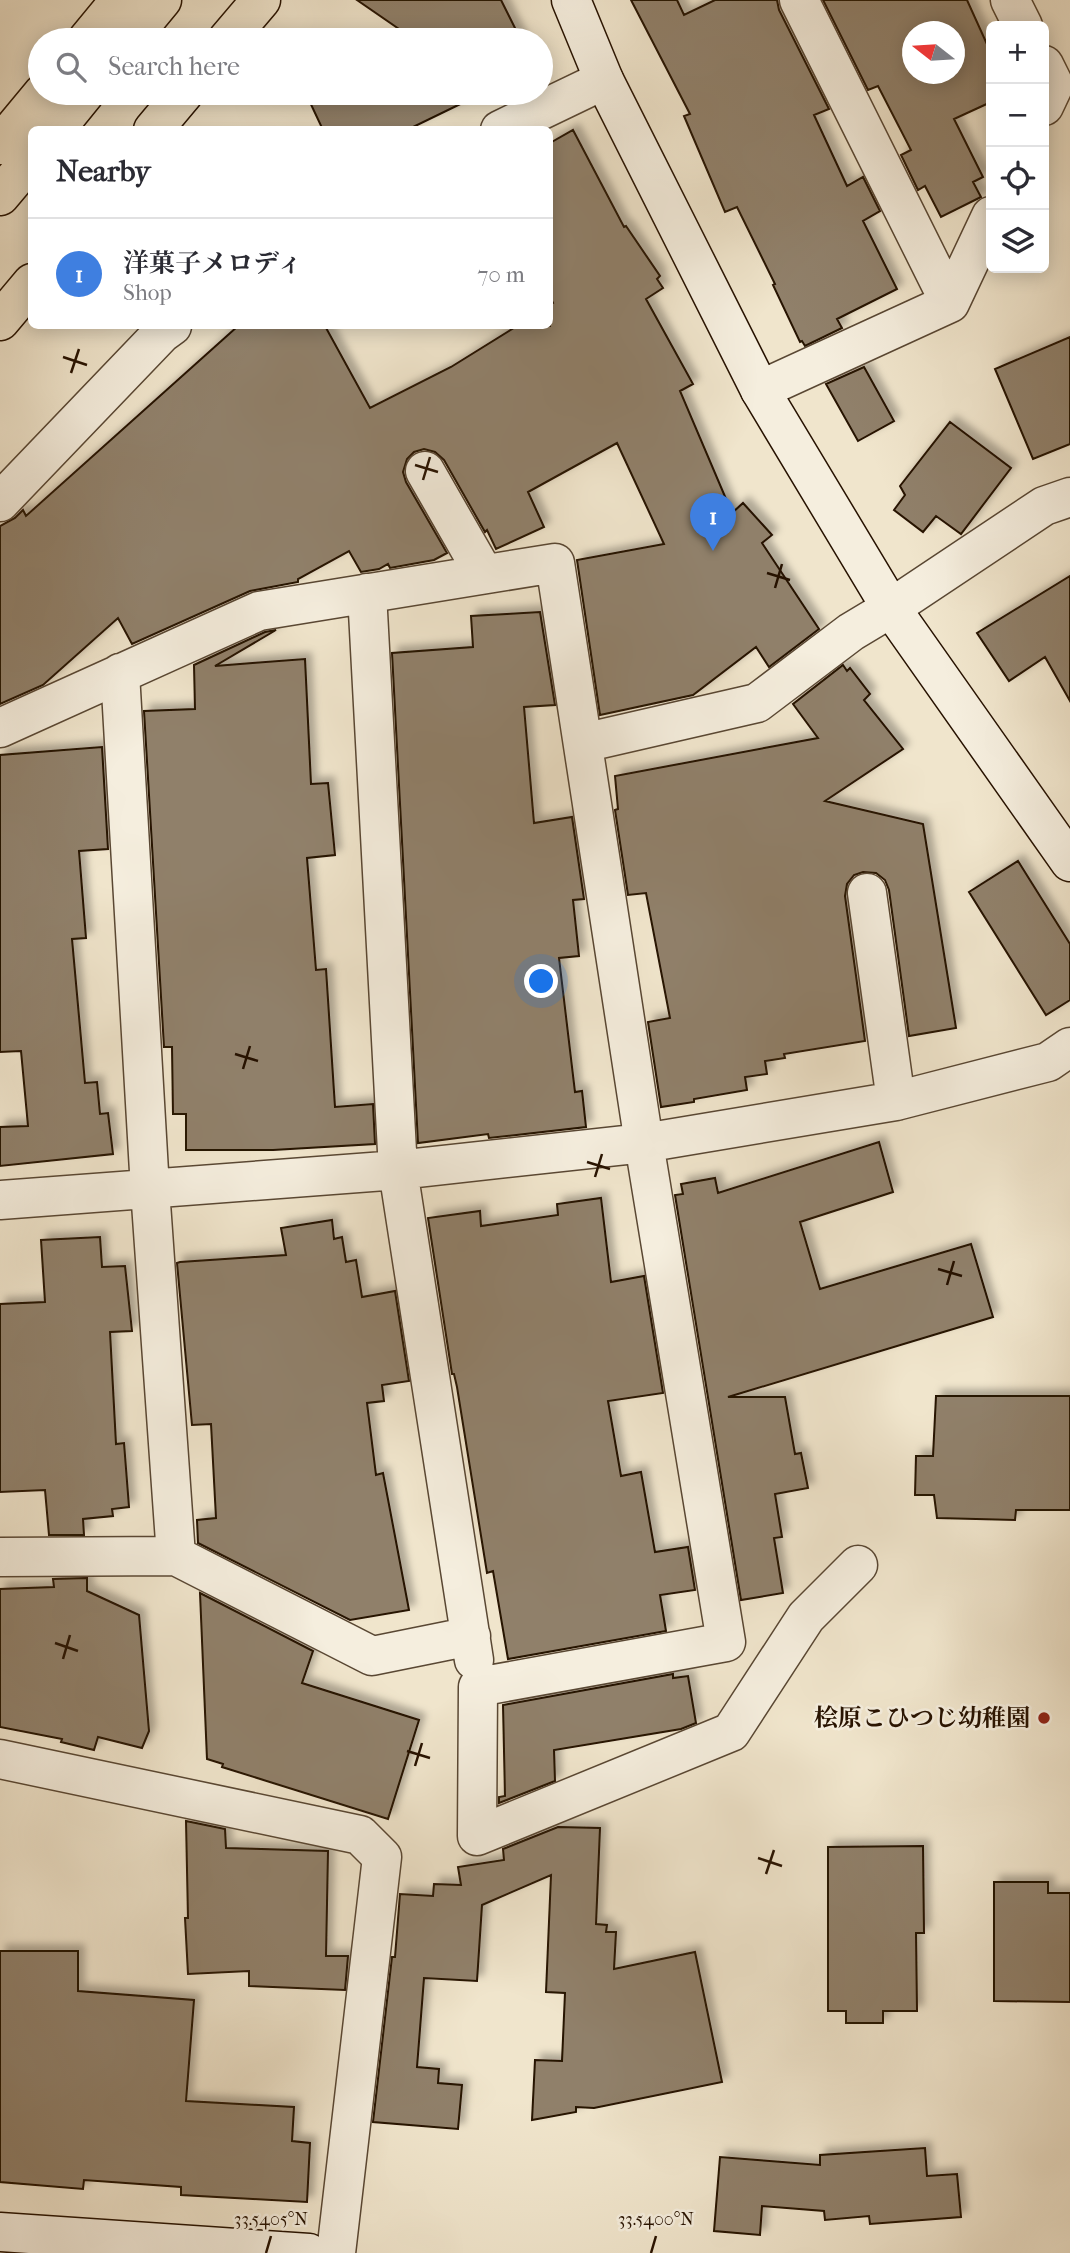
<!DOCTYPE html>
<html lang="en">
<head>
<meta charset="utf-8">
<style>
	:root { --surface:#fff; --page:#f7f7f7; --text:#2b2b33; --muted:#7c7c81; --line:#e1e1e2; --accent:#8f2418 }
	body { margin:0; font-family:"IM FELL French Canon","Noto Serif JP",serif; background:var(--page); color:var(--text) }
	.controls { position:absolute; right:21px; top:21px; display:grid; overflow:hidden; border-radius:10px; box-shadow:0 4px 18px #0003 }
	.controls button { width:63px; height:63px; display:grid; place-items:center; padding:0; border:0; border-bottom:2px solid var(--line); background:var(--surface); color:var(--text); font:35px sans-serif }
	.compass { position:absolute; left:902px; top:21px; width:63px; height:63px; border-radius:50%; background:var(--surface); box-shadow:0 4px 18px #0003; rotate:287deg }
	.you { position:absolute; left:542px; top:982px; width:24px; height:24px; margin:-18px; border:5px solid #fff; border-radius:50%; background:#1a73e8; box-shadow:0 0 0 10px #1a73e833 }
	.badge { display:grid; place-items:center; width:46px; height:46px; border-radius:50%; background:var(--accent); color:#fff; font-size:23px; font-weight:700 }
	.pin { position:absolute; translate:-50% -58px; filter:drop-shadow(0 2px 4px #0008) }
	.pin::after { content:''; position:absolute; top:37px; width:24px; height:21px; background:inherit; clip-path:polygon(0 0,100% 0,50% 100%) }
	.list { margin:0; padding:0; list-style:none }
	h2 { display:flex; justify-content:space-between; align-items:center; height:91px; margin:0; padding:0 28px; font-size:30px }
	h2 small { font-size:23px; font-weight:400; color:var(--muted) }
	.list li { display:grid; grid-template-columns:46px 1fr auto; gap:21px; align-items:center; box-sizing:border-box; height:112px; padding:0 28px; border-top:2px solid var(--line) }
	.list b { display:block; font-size:26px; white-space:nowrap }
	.list p { margin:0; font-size:23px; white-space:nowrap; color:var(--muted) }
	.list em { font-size:23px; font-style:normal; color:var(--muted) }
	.icon { flex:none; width:38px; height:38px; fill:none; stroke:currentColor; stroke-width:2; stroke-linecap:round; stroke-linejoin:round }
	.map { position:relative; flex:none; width:1070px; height:2253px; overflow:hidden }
	.search { position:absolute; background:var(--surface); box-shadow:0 4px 18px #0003; left:28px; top:28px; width:525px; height:77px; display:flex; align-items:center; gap:18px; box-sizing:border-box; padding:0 24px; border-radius:38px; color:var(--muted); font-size:26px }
	.panel { position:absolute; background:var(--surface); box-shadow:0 4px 18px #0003; left:28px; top:126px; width:525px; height:203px; border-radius:10px }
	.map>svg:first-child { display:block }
	.building { fill:#90806a; stroke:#271200; stroke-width:2; fill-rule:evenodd; filter:url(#shadow) }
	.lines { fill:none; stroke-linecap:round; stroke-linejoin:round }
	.street-casing { stroke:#594733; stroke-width:41 }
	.secondary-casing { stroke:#271200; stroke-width:41 }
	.highway-casing { stroke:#271200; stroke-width:41 }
	.street { stroke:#f5eede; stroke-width:38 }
	.secondary { stroke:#f5eede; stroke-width:38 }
	.highway { stroke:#f0e5cc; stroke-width:38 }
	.ticks { fill:none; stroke:#271200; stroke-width:2.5 }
	.poi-dot { fill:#8f2418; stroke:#f5eede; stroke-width:2.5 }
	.labels { text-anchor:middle; stroke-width:5; stroke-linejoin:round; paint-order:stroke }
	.poi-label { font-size:24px; font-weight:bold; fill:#271200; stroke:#f5eede; text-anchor:end }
	.ticks-label { font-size:18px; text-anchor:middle; fill:#271200; stroke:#f5eede; stroke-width:5; stroke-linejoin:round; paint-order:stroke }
</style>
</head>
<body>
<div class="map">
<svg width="1070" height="2253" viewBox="0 0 1070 2253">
	<defs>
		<filter id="shadow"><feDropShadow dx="6" dy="-6" stdDeviation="3.5" flood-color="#0004"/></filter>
	</defs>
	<rect width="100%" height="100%" fill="#f0e5cc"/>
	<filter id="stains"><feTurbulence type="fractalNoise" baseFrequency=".00286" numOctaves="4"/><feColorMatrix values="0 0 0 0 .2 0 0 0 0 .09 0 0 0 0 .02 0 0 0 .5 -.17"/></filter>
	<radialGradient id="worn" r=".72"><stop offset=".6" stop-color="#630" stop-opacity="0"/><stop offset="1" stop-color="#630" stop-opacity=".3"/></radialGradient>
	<path class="building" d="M357,0H501L521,40H415Z
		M631,0H677L684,15L715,0H777L779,10L829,109L814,115L847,186L863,177L880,211L863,221L897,289L837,319L842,328L805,346L802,341L800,342L773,285L775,284L737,207L725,212L684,116L690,114Z
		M823,0H967L991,53V102L954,119L983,177L973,182L981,197L941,217L925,186L918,190L901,155L911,150L878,86L868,90ZM913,32H955V74H913Z
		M313,93H483L407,130H323L307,96Z
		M573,130L624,227L626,226L660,276L657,279L663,288L646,299L693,384L680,391L732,513L743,503L772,535L762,543L819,629L769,667L756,647L693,695L600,715L577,560L664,544L617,443L528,492L544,527L496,549L487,530L485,532L444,460L435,452L424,449L414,452L407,459L403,472L406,482L447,553L434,560L390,568L388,564L379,569L361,572L349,551L298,579V582L250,591L132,644L118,618L43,685L0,704V526L15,518L23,510L26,516L238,326H325L370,408L451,367L517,326H550V305L553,303L550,297V143Z
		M1070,337V444L1033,459L995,369Z
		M864,367L894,421L858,441L826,384Z
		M950,422L1011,468L961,534L936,516L923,532L894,510L905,495L900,486Z
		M1070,576V701L1045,657L1009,681L977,633Z
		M540,612L555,705L524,707L534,823L572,817L584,899L573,900L579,956L559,958L575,1092L582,1091L586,1127L489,1138L488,1134L418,1143L392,653L473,647L471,616Z
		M276,630L215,666L305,659L311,784L328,783L335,855L307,858L316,970L326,969L335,1107L373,1104L375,1144L273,1150H186V1114H173L172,1047H164L144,711L195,709L194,665L265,632Z
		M843,665L847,671L850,668L870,694L864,700L903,749L825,801L923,824L956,1028L909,1036L889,890L885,880L876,873L863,872L854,875L847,884L845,896L865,1041L784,1054L785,1058L765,1061L767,1074L745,1077L747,1090L694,1099V1102L661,1107L648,1022L670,1018L646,893L628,895L615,810L618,809L615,776L818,738L793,704Z
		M102,747L108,849L79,851L86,938L72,939L85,1083L97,1082L100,1114L108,1113L113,1154L0,1166V1127L28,1126L21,1051L0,1052V755Z
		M1018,861L1070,944V1000L1046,1015L969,892Z
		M879,1142L893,1192L800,1222L820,1289L971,1244L993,1317L728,1397H785L795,1454L801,1453L808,1488L775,1494L782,1537L774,1538L783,1593L741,1600L675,1195L683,1194L681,1184L715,1178L718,1193Z
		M601,1198L611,1282L644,1276L663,1393L608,1401L621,1476L641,1472L655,1552L688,1547L695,1590L660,1595L666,1631L508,1659L493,1571L487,1573L457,1387L454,1374H452L428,1218L480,1211L481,1226L558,1215L557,1204Z
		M332,1220L334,1239L342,1237L346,1262L356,1260L362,1297L395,1291L409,1381L382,1385L384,1401L367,1403L376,1475L383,1473L409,1610L350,1620L198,1543L197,1520L216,1518L211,1424L192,1425L177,1263L180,1262L286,1255L281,1228Z
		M100,1237L102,1267L125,1266L132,1331L110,1332L116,1444L124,1443L129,1507L112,1509L113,1516L83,1519L84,1535H49L45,1490L0,1492V1304L45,1302L41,1240Z
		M936,1396H1070V1510H1016L1015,1520L937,1518L934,1495H915L916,1456H933Z
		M87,1578V1591L139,1615L149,1731L142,1748L98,1737L94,1750L61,1742L62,1739L0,1727V1589L54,1587L53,1579Z
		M200,1593L313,1651L302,1683L419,1720L388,1819L222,1767L223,1764L207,1759Z
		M673,1674V1678L688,1676L696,1723L681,1729L554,1750L555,1781L499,1803V1797L505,1796L503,1705Z
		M186,1821L225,1829L226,1848L328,1851L326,1956H348L345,1990L249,1986V1971L188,1974L185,1918H188Z
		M558,1827L600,1828L596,1924L607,1925L606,1932H616L614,1969L695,1952L722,2082L594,2108L576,2107V2112L532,2120L535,2060L562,2061L565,1993L546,1992L551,1875L482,1905L477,1981L424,1978L417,2067L439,2069L438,2083L462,2085L458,2129L373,2122L392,1957H395L400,1894L433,1896L434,1884L461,1885L458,1867L504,1860L503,1849Z
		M923,1846L924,1933H916L917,2011H883V2023H846V2011H828V1847Z
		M994,1882H1048V1893H1070V2002L994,2001Z
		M0,1951H78V1991L194,2000L186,2101L294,2107L292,2141L310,2143L307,2202L181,2195V2187L84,2180L83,2189L0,2182Z
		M925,2148L927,2176L957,2174L961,2217L870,2224L869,2216L825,2220L824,2211L762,2206L760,2235L714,2231L720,2157L820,2165V2155Z"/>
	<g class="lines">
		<g class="street-casing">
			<path id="street" d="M799,0L950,303
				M1010,0L1023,26
				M1044,65L1054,85L1044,106
				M500,130L604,80
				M760,390L950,303L991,216
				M425,471L484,574
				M0,502L161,334L172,326
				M367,593L398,1170L474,1660
				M120,673L150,1189L176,1556L372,1656L471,1636
				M0,728L259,611L555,563L644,1143L726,1642L478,1687L477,1836L731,1732L806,1617L858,1565
				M583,743L757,703L851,632L891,608L1044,506L1070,497
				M867,893L896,1101
				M0,1200L398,1170L644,1143L896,1101L1048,1062L1070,1047
				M0,1557L176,1556
				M0,1759L360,1835L382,1857L336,2253"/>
		</g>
		<g class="secondary-casing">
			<path id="secondary" d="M571,0L604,80L760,390L891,608L1070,862
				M0,2232L309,2253"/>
		</g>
		<g class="highway-casing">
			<path id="highway" d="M87,40L120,0
				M129,40L162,0
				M227,40L261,0
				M55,130L85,93
				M153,130L184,93
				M0,145L43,93
				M0,196L32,158
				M0,321L32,283"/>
		</g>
		<use href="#street" class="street"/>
		<use href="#secondary" class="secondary"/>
		<use href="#highway" class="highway"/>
	</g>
	<path class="ticks" d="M63,357L87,365M71,373L79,349M415,465L438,472M423,480L430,457M767,573L790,580M775,588L782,564M235,1054L258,1061M243,1069L250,1046M587,1162L610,1169M595,1177L602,1154M938,1269L962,1276M947,1285L954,1261M55,1643L78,1651M63,1659L70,1635M407,1751L430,1758M415,1766L422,1743M758,1858L782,1866M766,1874L774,1850M266,2253L271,2236M651,2253L656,2236"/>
	<circle class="poi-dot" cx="1044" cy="1718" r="7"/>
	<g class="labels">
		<g class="poi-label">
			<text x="1030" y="1726">桧原こひつじ幼稚園</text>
		</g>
	</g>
	<g class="ticks-label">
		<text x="271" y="2225">33.5405°N</text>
		<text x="656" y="2225">33.5400°N</text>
	</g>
	<rect width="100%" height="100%" filter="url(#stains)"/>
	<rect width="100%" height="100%" fill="url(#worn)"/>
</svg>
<div class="controls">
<button>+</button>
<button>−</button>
<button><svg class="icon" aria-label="locate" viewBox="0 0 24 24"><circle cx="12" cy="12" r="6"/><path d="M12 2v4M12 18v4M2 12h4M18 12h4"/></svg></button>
<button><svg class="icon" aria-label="layers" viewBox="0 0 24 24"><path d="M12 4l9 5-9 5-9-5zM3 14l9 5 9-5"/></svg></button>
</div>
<svg class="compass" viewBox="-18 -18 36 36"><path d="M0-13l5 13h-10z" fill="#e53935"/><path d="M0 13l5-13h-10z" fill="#7c7c81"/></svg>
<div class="you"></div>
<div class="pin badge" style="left:713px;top:551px;background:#3f7fe0">1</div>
<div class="search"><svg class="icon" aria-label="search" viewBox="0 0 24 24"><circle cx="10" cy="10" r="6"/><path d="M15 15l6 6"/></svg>Search here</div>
<section class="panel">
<h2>Nearby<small></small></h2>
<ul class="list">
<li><span class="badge" style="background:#3f7fe0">1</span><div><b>洋菓子メロディ</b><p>Shop</p></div><em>70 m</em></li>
</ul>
</section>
</div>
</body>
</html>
